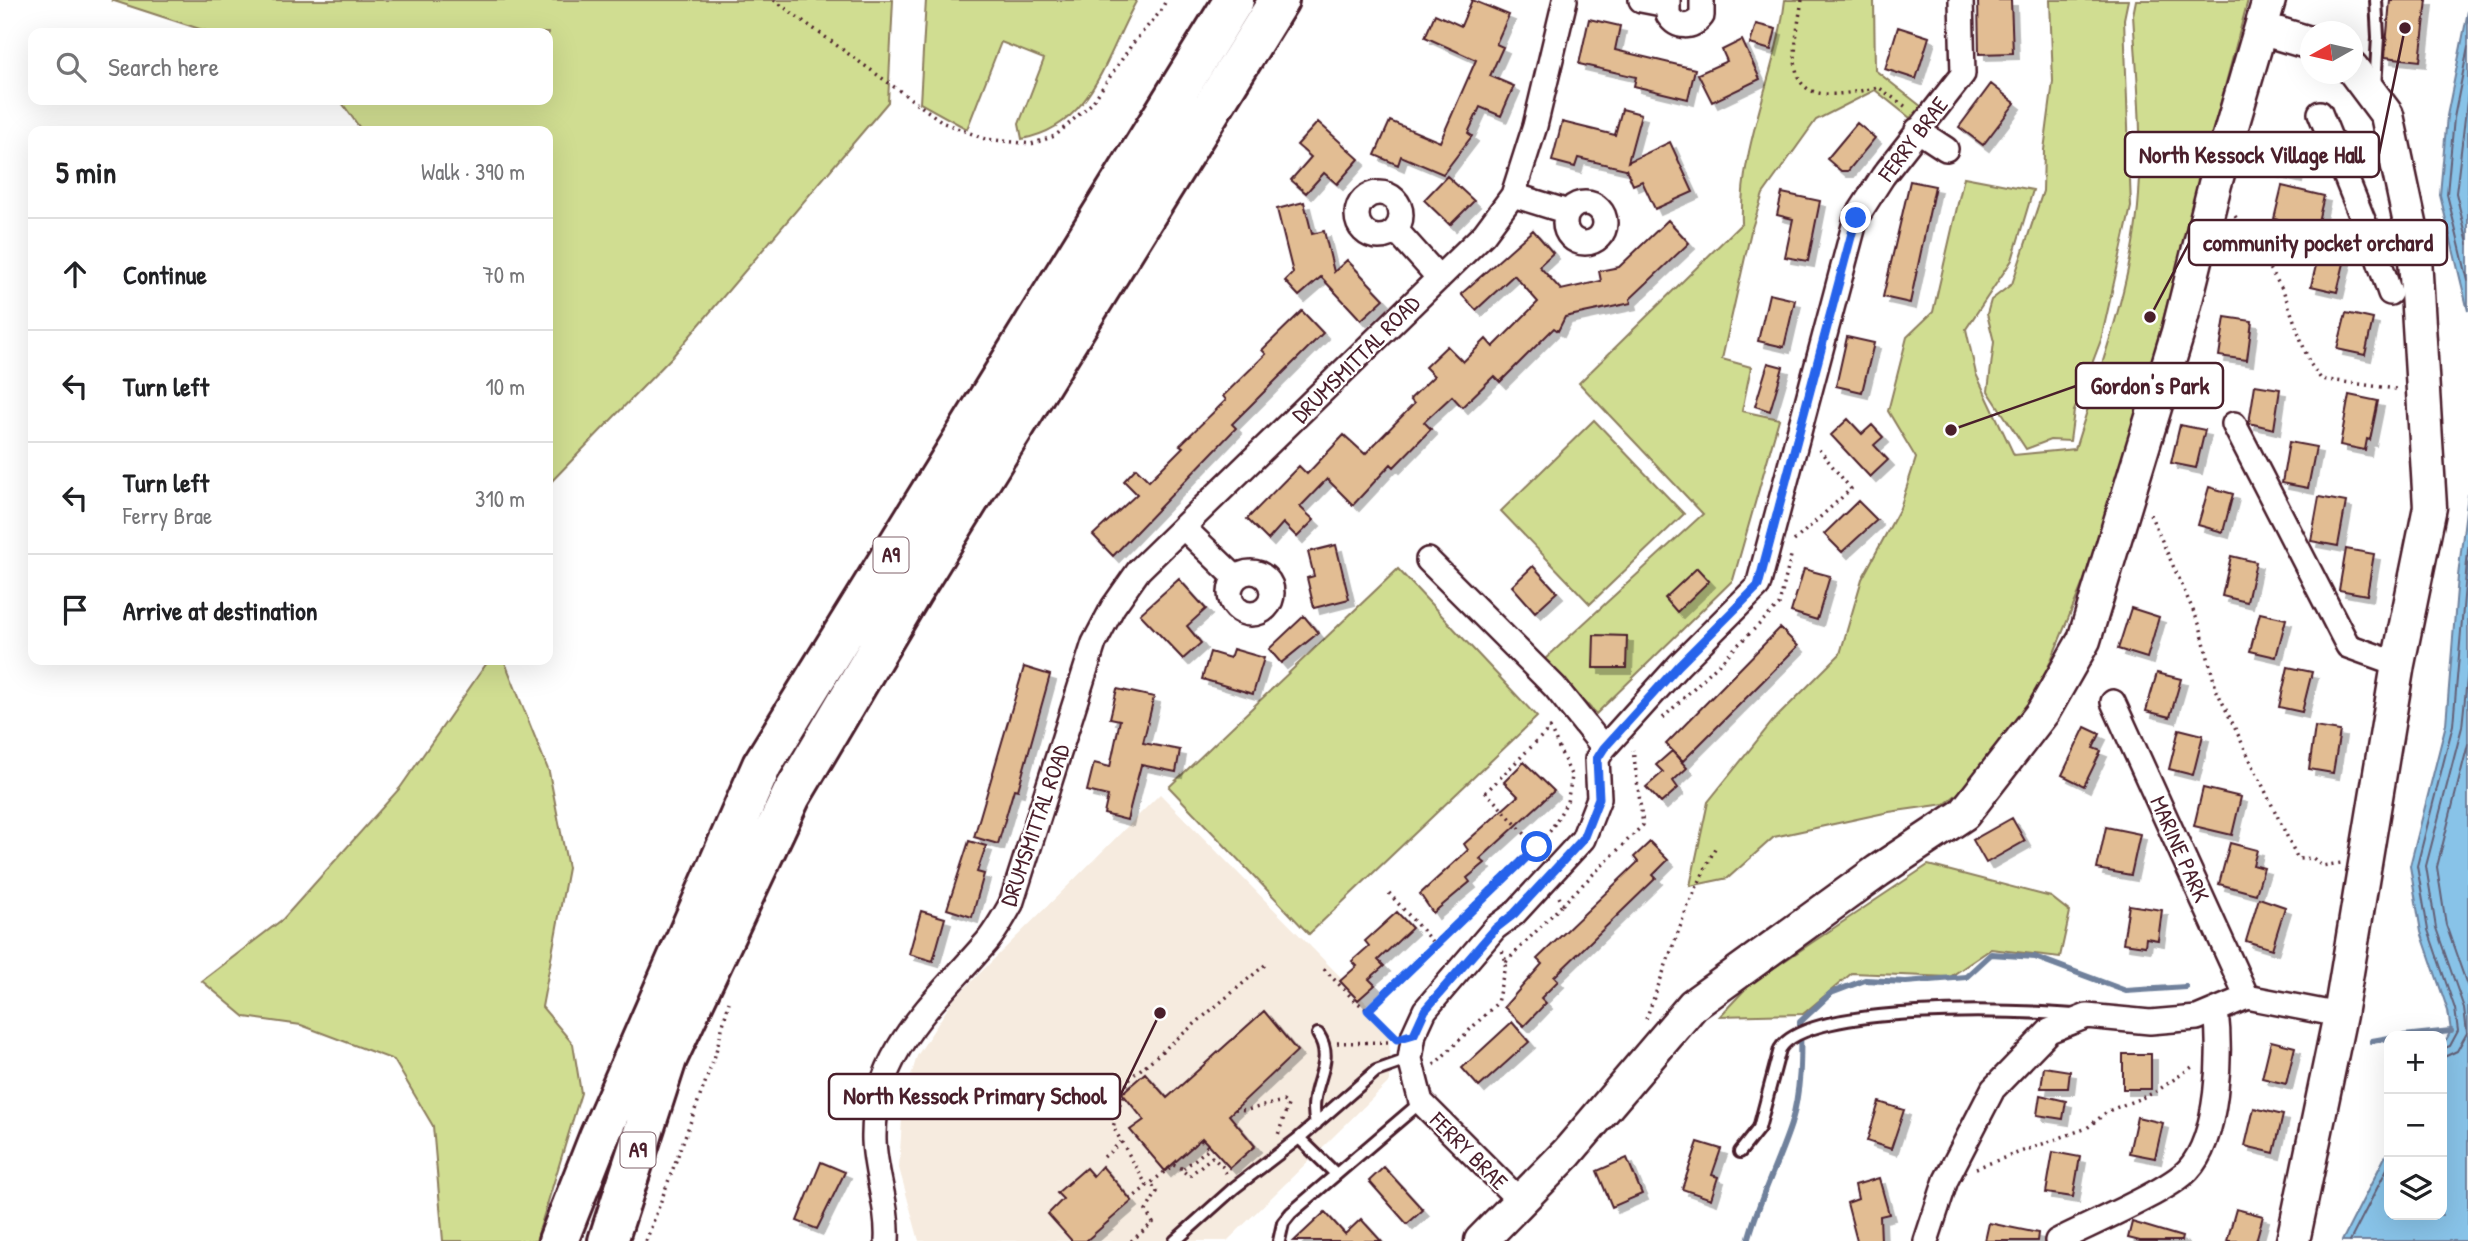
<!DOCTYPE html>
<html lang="en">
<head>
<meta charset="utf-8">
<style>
	:root { --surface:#fff; --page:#f6f6f6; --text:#202124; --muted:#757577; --line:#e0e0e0 }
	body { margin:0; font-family:"Patrick Hand",sans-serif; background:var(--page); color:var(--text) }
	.controls { position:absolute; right:21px; bottom:21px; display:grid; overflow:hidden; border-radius:14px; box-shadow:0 7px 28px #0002 }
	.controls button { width:63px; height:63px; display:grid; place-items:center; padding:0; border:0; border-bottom:2px solid var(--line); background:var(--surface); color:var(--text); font:35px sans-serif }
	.compass { position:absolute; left:2300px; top:21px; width:63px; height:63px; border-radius:50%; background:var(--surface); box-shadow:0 7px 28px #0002; rotate:262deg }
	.stop { position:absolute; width:21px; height:21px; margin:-16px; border:5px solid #2563eb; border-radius:50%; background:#fff }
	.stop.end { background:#2563eb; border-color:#fff; box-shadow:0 2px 7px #0008 }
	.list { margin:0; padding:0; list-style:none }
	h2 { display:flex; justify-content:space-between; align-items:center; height:91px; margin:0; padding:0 28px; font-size:30px }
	h2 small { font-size:23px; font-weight:400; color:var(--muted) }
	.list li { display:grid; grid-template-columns:46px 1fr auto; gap:21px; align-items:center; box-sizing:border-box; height:112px; padding:0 28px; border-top:2px solid var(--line) }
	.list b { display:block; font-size:26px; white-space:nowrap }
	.list p { margin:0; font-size:23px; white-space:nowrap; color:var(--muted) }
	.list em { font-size:23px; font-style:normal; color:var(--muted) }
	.icon { flex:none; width:38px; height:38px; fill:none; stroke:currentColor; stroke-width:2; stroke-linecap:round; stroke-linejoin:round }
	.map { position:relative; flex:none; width:2468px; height:1241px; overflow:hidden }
	.search { position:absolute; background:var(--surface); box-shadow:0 7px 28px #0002; left:28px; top:28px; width:525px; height:77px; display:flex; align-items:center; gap:18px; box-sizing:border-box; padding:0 24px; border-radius:14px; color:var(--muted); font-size:26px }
	.panel { position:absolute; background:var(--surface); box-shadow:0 7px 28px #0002; left:28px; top:126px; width:525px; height:539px; border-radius:14px }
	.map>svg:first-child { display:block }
	.built { fill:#f6ebdf }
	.green { fill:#d0dd91; stroke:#8d7e5e; stroke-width:2 }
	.water { fill:#88c3e8; stroke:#6f819c; stroke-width:2 }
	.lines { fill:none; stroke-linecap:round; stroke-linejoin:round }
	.shore { stroke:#636177; stroke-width:2 }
	.stream { stroke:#6f819c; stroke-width:6 }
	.building { fill:#e2bd93; stroke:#4a1f2b; stroke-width:2; filter:url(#shadow) }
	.lane-casing { stroke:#4a1f2b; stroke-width:16 }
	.street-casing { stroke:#4a1f2b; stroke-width:28 }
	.secondary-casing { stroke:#4a1f2b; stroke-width:37 }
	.highway-casing { stroke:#4a1f2b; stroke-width:44 }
	.path { stroke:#4a1f2b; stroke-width:3.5; stroke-dasharray:2 5; stroke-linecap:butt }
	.lane { stroke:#fff; stroke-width:10 }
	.street { stroke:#fff; stroke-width:23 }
	.secondary { stroke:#fff; stroke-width:32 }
	.highway { stroke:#fff; stroke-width:38 }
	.route { stroke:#2563eb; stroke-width:9 }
	.labels { text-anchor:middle; stroke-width:5; stroke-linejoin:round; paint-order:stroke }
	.shield { fill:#fff; stroke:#80626b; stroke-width:2 }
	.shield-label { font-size:21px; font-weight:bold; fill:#4a1f2b }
	.street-label { font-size:23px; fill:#4a1f2b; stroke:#fff }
	.leader { fill:none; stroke:#4a1f2b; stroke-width:2.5 }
	.callout-dot { fill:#4a1f2b; stroke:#fff; stroke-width:2.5 }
	.callout { fill:#fff; stroke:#4a1f2b; stroke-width:2.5 }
	.callout-label { font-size:24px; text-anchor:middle; font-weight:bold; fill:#4a1f2b }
</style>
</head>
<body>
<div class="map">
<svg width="2468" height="1241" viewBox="0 0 2468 1241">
	<defs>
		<filter id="shadow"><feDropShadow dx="6" dy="6" stdDeviation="0" flood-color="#0004"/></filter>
	</defs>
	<rect width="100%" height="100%" fill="#fff"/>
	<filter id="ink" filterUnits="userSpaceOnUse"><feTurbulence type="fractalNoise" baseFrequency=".0143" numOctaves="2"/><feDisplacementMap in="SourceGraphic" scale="14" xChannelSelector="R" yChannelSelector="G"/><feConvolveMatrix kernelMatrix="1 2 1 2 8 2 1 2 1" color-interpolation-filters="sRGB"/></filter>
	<g filter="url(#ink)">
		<path class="built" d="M1160,794L1389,1026L1390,1081L1227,1241H919L899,1168L903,1103L917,1056L953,1000Z"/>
		<path class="green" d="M111,0H893L888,102L672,357L548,485V131H362L340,100H548V33H212Z
			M926,0H1137C1106,54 1094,126 1022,139L1019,124L1044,59L1001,42L967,129L920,103Z
			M1785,0H1874L1875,70L1922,107L1910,118L1875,90L1816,120L1763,194L1751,231L1722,359L1751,367L1742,411L1779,419L1733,580L1596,714L1545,659L1703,514L1579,383L1742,223C1739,146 1776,76 1785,0Z
			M2050,0H2128L2124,19L2131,207L2101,340L2074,411L2070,441L2050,440L2026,449L1988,391L1994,342L1987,314L1991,300L2012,284L2043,191L2044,150L2053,82Z
			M2136,0H2248L2147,380L2085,578L2035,699L1995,763L1945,804L1889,812L1774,837L1728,878L1690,886L1708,802L1772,722L1840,654L1862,579L1900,508L1916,458L1888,411L1907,337L1933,312L1964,177L2033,190L2012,260L1966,329L1976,374L2014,455L2075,449C2099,371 2130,290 2138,207C2144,144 2137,79 2133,15Z
			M1594,420L1684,514L1590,604L1501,511Z
			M1398,569L1537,717L1309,934L1169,787Z
			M489,660H504L549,772L568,868L542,1007L573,1044L581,1093L536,1241H443L433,1126L394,1060L301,1025L245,1017L202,981L283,919L400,788Z
			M1928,865L2051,897L2070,912L2060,957L1991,949L1950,977L1852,973L1803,1014L1720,1016L1750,984Z"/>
		<path class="water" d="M2468,11V311L2440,195L2447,116Z
			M2468,494V1241H2342L2389,1149V1215H2442V1047L2451,1031L2448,1011L2421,932L2410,866L2446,724L2458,576Z"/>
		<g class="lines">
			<path class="shore" d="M2468,47L2454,118L2447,194L2468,281
				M2468,93L2456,193L2468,244
				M2468,744L2437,867L2446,925L2468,988
				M2442,1049L2450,1046L2458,1031L2455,1009L2428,930L2417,866L2453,725L2468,550
				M2442,1058L2457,1051L2467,1033L2464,1008L2436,928L2426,866L2462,727L2468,669
				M2350,1241L2389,1165"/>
			<path class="stream" d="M2403,1036L2451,1031
				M2372,1041L2389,1038
				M1748,1241C1758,1201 1778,1164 1791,1124C1801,1091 1801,1056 1800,1022L1831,993L1865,980L1906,982L1966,977L1991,954L2035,957L2126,991L2186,987"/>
		</g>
		<path class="building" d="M1472,0L1509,15L1496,44L1503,47L1490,76L1514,86L1501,116L1480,107L1468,133L1472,136L1443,174L1401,156L1398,165L1375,155L1390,121L1440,142L1476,60L1425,37L1435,14L1461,26Z
			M1978,0H2011L2013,53L1979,54Z
			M2390,0H2427L2420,61L2385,57Z
			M1589,19L1620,26L1615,50L1695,69L1688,99L1634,86L1636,77L1579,64Z
			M1756,24L1776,29L1771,50L1750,44Z
			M1898,27L1929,37L1916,79L1885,69Z
			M1742,40L1760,79L1712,102L1698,74L1727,61L1722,50Z
			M1991,84L2015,103L1983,145L1959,127Z
			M1622,109L1641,114L1628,162L1670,142L1693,192L1655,209L1642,181L1633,185L1626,169L1578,158L1575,167L1552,161L1562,122L1615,135Z
			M1318,122L1359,159L1337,184L1324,173L1306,193L1291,180L1311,157L1297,145Z
			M1857,123L1875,138L1848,171H1841L1827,159Z
			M2272,132L2297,138L2294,149L2302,151L2296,177L2262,169Z
			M1447,176L1474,201L1450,225L1424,200Z
			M1910,181L1935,186L1910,303L1883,297Z
			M2282,186L2324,196L2313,243L2280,235L2283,221L2274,219Z
			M1782,193L1820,201L1808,261L1785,257L1793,219L1777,215Z
			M1304,202L1312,234L1324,231L1334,272L1347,260L1384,299L1361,320L1321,277L1299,296L1285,281L1293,273L1277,209Z
			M1668,220L1689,243L1630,299L1631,303L1565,317L1558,331L1554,328L1500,382L1494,376L1462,407L1452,396L1424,422L1431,429L1394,467L1391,464L1353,505L1327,479L1300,507L1314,520L1297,537L1283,523L1268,540L1247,519L1299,466L1307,474L1344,435L1365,454L1414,404L1410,399L1434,376L1425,367L1447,346L1463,362L1486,339L1493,347L1538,302L1514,275L1476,310L1461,294L1533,230L1553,253L1539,266L1561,290L1601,281L1599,271L1619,267Z
			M2320,249L2346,255L2337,292L2311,286Z
			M1769,294L1795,300L1784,347L1758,341Z
			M1302,311L1323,333L1232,424L1236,428L1113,556L1093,535L1137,494L1124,481L1136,468L1149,481L1183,447L1180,445L1226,400L1223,396L1266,354L1262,350Z
			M2346,313L2373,319L2365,355L2337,349Z
			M2225,317L2252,321L2247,360L2219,356Z
			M1847,337L1874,343L1862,392L1836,386Z
			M1768,363L1783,367L1770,411L1755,406Z
			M2255,385L2280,389L2274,429L2249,423Z
			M2349,395L2378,401L2370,440L2367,439L2365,450L2340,445Z
			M1848,419L1862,434L1872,425L1883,437L1874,445L1888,460L1870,477L1831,435Z
			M2180,425L2205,430L2196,468L2171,463Z
			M2289,442L2316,447L2308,488L2282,483Z
			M2209,487L2233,494L2223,532L2198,525Z
			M2319,497L2346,502L2338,546L2311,541Z
			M1858,501L1877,520L1842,552L1824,534Z
			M1336,545L1349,599L1314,608L1307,578L1314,576L1308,552Z
			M2346,549L2374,554L2367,595L2339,590Z
			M2231,556L2256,562L2247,602L2222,596Z
			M1533,566L1557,592L1535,612L1512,586Z
			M1697,568L1709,581L1677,612L1665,598Z
			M1804,569L1830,576L1817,620L1791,612Z
			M1179,579L1206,609L1187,626L1201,643L1183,659L1140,614Z
			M2131,608L2159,617L2147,658L2118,649Z
			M2260,613L2286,619L2276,657L2250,651Z
			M1304,616L1318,633L1281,663L1269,649Z
			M1780,628L1798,646L1683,761L1666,744Z
			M1594,635L1627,636L1626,668H1593Z
			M1233,649L1264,658L1253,694L1202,679L1210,652L1230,658Z
			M1024,667L1050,675L1018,790L1014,789L998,844L974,837Z
			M2288,667L2312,672L2302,712L2279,707Z
			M2157,673L2181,679L2170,717L2146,711Z
			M1117,689L1154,697L1143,743L1180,750L1176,772L1141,765L1127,820L1104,814L1108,796L1087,791L1094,763L1110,767L1120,720L1110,718Z
			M2085,727L2100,734L2093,748L2101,751L2084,786L2062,775Z
			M2315,727L2340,731L2333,773L2309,769Z
			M2179,729L2203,735L2193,775L2169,769Z
			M1672,751L1687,768L1673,781L1678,788L1661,803L1646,787L1663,772L1656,765Z
			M1524,762L1554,791L1480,859L1485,863L1467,878L1470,882L1433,913L1420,894L1468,850L1464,844L1518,796L1504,782Z
			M2203,788L2241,797L2232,835L2194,826Z
			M2012,818L2025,841L1986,863L1973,840Z
			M2106,827L2140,834L2131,875L2097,869Z
			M969,841L986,846L977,872L984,874L972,917L947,909Z
			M1650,842L1668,860L1653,875L1656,878L1554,977L1558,981L1541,998L1546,1003L1524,1026L1504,1007L1542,964L1537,959L1638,862L1634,857Z
			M2230,843L2257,850L2253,865L2264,868L2256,894L2219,884Z
			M2259,898L2285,907L2272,949L2246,941Z
			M2129,905L2162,910L2158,940L2146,938L2145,946L2123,943Z
			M921,911L945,918L933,961L909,954Z
			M1397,912L1412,928L1378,960L1384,966L1369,979L1375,985L1358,1000L1340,981L1357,966L1352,961L1369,946L1365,941Z
			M1264,1011L1297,1051L1229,1115L1255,1146L1230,1168L1202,1138L1165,1171L1130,1130L1144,1120L1122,1093L1145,1073L1167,1098Z
			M1512,1022L1529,1042L1479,1087L1462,1068Z
			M2271,1041L2295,1047L2286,1084L2262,1078Z
			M2123,1054H2151V1089H2123Z
			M2044,1067L2070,1071L2068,1088H2041Z
			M2040,1095L2066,1101L2063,1119L2037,1115Z
			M1879,1102L1904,1110L1891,1149L1867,1141Z
			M2254,1108L2283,1115L2274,1153L2245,1146Z
			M2137,1117L2163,1123L2155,1158L2129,1153Z
			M1698,1142L1721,1149L1712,1175L1718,1177L1711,1199L1682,1189Z
			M2053,1152L2080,1157L2073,1197L2046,1193Z
			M1627,1158L1642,1194L1612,1207L1597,1171Z
			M821,1162L845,1172L817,1229L797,1221Z
			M1102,1166L1132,1201L1086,1241H1072L1048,1214L1063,1199L1057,1193L1086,1168L1093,1176Z
			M1384,1167L1423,1210L1407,1224L1369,1181Z
			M1879,1178L1889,1214L1880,1216L1881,1241H1857L1847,1203L1858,1199L1855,1185Z
			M2236,1209L2263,1216L2256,1241H2227Z
			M1325,1212L1345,1234L1361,1219L1381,1241H1294Z
			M2132,1222L2182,1237L2181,1241H2140L2128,1238Z
			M1989,1223L2038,1233L2037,1241H1985Z"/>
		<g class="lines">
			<g class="lane-casing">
				<path id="lane" d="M2375,88L2378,37L2376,0
					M1316,1124C1306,1086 1338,1064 1318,1034
					M1299,1138L1336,1174
					M1740,1152L1759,1128L1780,1049C1807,1003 2021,1010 2073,1015
					M1175,1241L1234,1188L1299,1138L1376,1071L1410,1059
					M1279,1241L1283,1223L1291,1213L1421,1102"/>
			</g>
			<g class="street-casing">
				<path id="street" d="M1641,0L1667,5
					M1668,0V15C1677,29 1692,29 1702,16V0
					M2320,113L2376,252
					M1917,130L1946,149
					M1357 215a22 22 0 1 1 44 0a22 22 0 1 1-44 0Z
					M1513,195L1568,212
					M1565 223a20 20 0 1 1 40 0a20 20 0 1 1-40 0Z
					M1396,230L1439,278
					M2390,293L2376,252L2414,242
					M2234,424L2348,646L2398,664
					M1183,527L1236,578
					M1428,560L1555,687L1604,748
					M1230 593a21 21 0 1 1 42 0a21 21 0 1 1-42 0Z
					M2113,702L2247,997
					M1521,1202L1421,1102L1410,1059L1414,1034L1425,1010L1495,928L1514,914L1583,839L1599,798L1597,759L1604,748L1679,665L1758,586L1856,218L1883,176L1963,74L1961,0
					M887,1241C889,1207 875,1174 874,1140C872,1053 933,1004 984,945C995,933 1003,918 1011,904L1094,643L1113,607L1139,570L1484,234L1513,195L1535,126L1565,0
					M1926,1241L1946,1180L1993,1089L2049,1031L2087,1016L2150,1022L2197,1018L2247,997L2340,1015
					M2057,1241C2088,1225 2167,1192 2188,1170C2219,1137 2221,1053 2216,1010"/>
			</g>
			<g class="secondary-casing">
				<path id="secondary" d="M2263,29L2310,43
					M1481,1241L1567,1153L1693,1005L1878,871L1964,814L2043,712L2084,640L2178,332L2215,184L2269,0
					M2293,1241L2340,1015L2398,664L2430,507L2414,242L2387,115L2352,68"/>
			</g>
			<g class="highway-casing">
				<path id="highway" d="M558,1241L599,1137L762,765L1234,0
					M608,1241L667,1059L791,796L912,592L1279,0"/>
			</g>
			<path class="path" d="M774,0L944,123L985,139L1031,144L1055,136L1092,103L1133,43L1161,11L1166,0
				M1802,0C1789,77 1785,110 1878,87L1909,109
				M2235,216L2283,290L2309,362L2321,379L2396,389
				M2150,514L2200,626L2216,689L2298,859L2313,858L2322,866L2341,863
				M1794,541L1851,489L1817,447
				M1663,718L1779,605L1791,556
				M1389,893L1435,945
				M1559,897L1563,904L1643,825L1633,750
				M1506,962L1563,904
				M1324,969L1355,1001L1368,1010L1551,830L1567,802L1572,777L1550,728L1486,792L1537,847L1540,855
				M1368,1010L1391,1033
				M1646,1019L1687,908L1715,848
				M1337,1043L1392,1042
				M1434,1065L1497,1003L1506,962L1502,950
				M1235,1109L1247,1110L1283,1101L1288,1105L1278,1135
				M1201,1140L1209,1148L1182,1170L1189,1176L1212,1157L1224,1168L1226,1174
				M1104,1157L1121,1142
				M1976,1168L2087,1128L2108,1111L2154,1093L2195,1065
				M1147,1186L1113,1127L1128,1080L1265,965
				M1130,1200L1173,1165L1184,1169
				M646,1241L714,1059L729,1002
				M1131,1241L1153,1223L1146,1211L1157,1192L1151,1183"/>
			<use href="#lane" class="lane"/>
			<use href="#street" class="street"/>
			<use href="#secondary" class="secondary"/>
			<use href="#highway" class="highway"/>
		</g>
	</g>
	<g class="lines" filter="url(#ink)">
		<path class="route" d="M1537,847L1368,1010L1397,1039L1414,1034L1425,1010L1496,928L1514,914L1583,839L1599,798L1597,759L1604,748L1679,665L1758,586L1856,218"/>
	</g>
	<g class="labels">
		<g class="shield">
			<rect x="873.5" y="537.5" width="35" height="35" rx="5"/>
			<rect x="620.5" y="1132.5" width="35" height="35" rx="5"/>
		</g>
		<g class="shield-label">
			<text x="891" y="562">A9</text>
			<text x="638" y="1157">A9</text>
		</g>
		<g class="street-label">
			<text transform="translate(1913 139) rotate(-53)" y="8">FERRY BRAE</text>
			<text transform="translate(1356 359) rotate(-45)" y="8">DRUMSMITTAL ROAD</text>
			<text transform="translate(1035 825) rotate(-71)" y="8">DRUMSMITTAL ROAD</text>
			<text transform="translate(2180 849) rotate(66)" y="8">MARINE PARK</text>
			<text transform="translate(1469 1151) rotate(45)" y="8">FERRY BRAE</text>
		</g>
	</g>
	<path class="leader" d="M2405 28L2379 154M2150 317L2189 243M1951 430L2076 386M1160 1013L1120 1096"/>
	<g class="callout-dot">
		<circle cx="2405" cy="28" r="7"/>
		<circle cx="2150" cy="317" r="7"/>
		<circle cx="1951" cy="430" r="7"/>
		<circle cx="1160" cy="1013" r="7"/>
	</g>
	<g class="callout">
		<rect x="2125" y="132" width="254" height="45" rx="7"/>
		<rect x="2189" y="220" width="258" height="45" rx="7"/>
		<rect x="2076" y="363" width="147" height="45" rx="7"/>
		<rect x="829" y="1074" width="291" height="45" rx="7"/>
	</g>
	<g class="callout-label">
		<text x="2252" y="163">North Kessock Village Hall</text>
		<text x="2318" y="251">community pocket orchard</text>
		<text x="2150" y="394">Gordon's Park</text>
		<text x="975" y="1104">North Kessock Primary School</text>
	</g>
</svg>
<div class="controls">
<button>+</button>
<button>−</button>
<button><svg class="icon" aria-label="layers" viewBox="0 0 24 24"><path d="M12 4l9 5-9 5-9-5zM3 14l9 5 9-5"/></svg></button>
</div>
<svg class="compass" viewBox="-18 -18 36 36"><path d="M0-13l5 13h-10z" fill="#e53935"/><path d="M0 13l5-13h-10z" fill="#757577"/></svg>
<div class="stop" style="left:1537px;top:847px"></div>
<div class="stop end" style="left:1856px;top:218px"></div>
<div class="search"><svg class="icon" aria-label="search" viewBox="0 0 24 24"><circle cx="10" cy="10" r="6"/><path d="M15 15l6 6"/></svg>Search here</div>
<section class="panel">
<h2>5 min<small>Walk · 390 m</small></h2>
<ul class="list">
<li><svg class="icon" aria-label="ahead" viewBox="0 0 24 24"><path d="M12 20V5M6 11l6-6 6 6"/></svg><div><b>Continue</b></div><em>70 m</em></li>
<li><svg class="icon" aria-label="left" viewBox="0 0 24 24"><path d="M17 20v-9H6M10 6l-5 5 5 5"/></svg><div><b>Turn left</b></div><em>10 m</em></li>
<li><svg class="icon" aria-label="left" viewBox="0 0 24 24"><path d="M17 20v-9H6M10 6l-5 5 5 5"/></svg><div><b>Turn left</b><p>Ferry Brae</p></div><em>310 m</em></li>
<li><svg class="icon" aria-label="arrive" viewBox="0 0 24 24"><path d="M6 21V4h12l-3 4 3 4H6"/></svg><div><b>Arrive at destination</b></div></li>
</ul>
</section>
</div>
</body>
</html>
